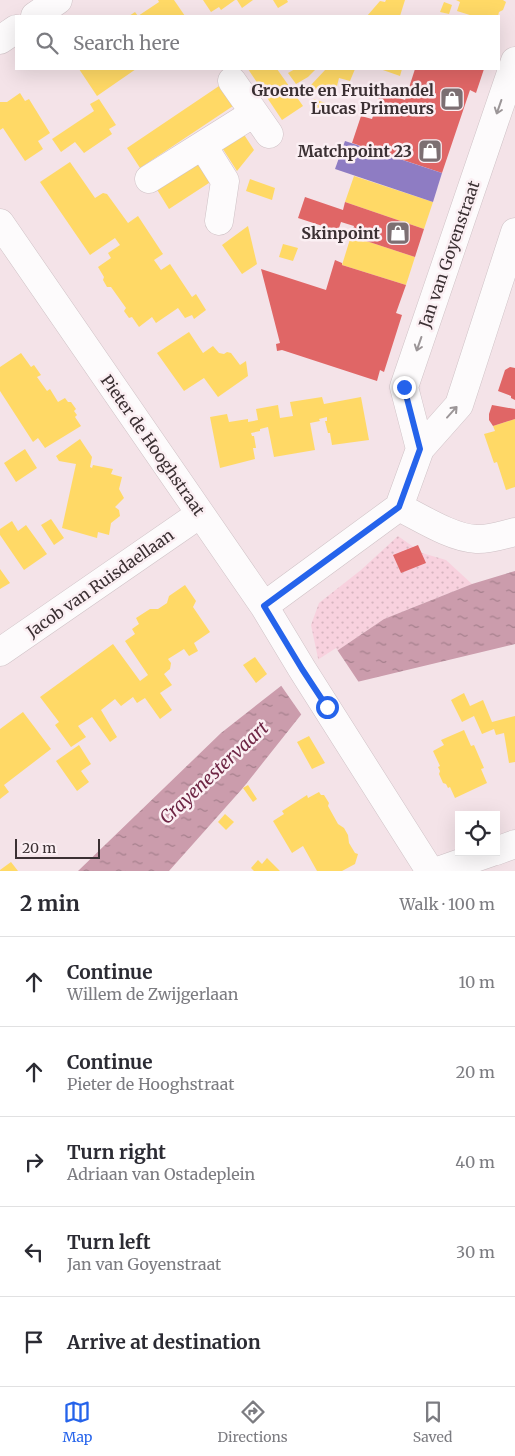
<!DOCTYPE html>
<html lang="en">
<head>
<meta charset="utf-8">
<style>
	:root { --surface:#fff; --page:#f7f7f7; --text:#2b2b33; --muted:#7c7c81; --line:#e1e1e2; --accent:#2563eb }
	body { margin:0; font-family:Merriweather,serif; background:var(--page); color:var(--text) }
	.controls { position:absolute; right:15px; bottom:15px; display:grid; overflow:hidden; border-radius:0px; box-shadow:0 5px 20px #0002 }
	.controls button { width:45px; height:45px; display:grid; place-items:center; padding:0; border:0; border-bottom:1px solid var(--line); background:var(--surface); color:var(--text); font:25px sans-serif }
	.scale { position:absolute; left:15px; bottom:12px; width:85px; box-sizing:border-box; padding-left:5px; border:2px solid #3b3033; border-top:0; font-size:14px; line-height:18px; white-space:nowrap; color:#3b3033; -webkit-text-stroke:4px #fbeff3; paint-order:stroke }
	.stop { position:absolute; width:15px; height:15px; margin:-11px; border:4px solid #2563eb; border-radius:50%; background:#fff }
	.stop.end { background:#2563eb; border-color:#fff; box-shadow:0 1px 5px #0008 }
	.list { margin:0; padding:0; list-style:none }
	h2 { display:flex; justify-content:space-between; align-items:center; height:65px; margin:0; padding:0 20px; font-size:21px }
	h2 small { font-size:16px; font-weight:400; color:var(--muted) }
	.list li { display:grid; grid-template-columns:32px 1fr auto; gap:15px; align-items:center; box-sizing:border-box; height:90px; padding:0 20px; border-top:1px solid var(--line) }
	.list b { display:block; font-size:19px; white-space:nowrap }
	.list p { margin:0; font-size:16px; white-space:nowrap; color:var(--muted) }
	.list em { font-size:16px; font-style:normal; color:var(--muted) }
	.icon { flex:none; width:28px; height:28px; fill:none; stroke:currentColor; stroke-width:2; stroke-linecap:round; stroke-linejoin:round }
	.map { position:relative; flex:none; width:515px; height:871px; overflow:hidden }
	.search { position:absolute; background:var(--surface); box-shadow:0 5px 20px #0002; left:15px; right:15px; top:15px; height:55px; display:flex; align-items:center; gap:12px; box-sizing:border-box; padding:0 18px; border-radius:0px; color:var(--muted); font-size:19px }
	.sheet { height:515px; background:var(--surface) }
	nav { display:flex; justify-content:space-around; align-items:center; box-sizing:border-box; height:70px; border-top:1px solid var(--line); background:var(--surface); font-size:14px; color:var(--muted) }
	nav a { display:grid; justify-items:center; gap:2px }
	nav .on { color:var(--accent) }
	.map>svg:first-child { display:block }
	.grass { fill:url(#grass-dots) }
	.water { fill:url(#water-ripples) }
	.pier { fill:#f4e3e8 }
	.homes { fill:#ffd966 }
	.shops { fill:#e06666 }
	.offices { fill:#8e7cc3 }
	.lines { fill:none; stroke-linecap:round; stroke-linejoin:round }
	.minor-casing { stroke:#cfc2c6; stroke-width:29 }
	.minor { stroke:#fdfbfc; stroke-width:28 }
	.oneway { stroke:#9c9698 }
	.route { stroke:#2563eb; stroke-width:6 }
	.labels { text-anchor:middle; stroke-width:5; stroke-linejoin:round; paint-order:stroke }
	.poi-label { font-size:16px; font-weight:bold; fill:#3b3033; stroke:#fbeff3; text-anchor:end }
	.street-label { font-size:16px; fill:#3b3033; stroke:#fbeff3 }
	.water-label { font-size:18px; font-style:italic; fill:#6e2544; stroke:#fbeff3 }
</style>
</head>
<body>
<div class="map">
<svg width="515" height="871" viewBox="0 0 515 871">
	<defs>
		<pattern id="grass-dots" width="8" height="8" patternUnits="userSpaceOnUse" patternTransform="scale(1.25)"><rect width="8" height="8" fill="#f8d1de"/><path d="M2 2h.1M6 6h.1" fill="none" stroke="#d6b4bf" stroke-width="1.8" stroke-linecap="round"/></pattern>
		<pattern id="water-ripples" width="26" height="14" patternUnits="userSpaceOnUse" patternTransform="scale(1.25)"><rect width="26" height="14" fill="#cb9cac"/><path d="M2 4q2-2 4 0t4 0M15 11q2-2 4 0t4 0" fill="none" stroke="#a6808d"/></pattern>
	</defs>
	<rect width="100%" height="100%" fill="#f4e3e8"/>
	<path class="grass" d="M398,536L422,553L446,560L472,584L384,619L319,663L311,625L319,603L361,570Z"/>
	<path class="water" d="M515,571V644L357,682L304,711L242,789L169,871H78L221,733L286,682L319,663L384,619L472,584Z"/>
	<path class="pier" d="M336,648L360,684L306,713L303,717L280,684Z"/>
	<path class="homes" d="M158,0H174L185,16H129L135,12L138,16L159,2Z
		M203,0H235L221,10L219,7L211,12Z
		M237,0H253L242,8Z
		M273,0H287L288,2L278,8Z
		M386,0H405L400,16H367L380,1L385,2Z
		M456,0H503L506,2L503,10L499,12L498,16H473L457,11L460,2Z
		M444,2L452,5L449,14L440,12Z
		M79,69H136L97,96Z
		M248,69H277L303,106L282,120Z
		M295,69H316L308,77L296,84L288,73Z
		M326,69H355L350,81L339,78L336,90L324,87L319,93L311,85Z
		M380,69H402L400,76Z
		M222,84L236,104L140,168L127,148Z
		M20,93L25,101L29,99L50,133L38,141L43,149L25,161L3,128L0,130V102H7Z
		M99,99L116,125L109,129L112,134L84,153L75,142L61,152L52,139L94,111L90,104Z
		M314,99L328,104L325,115L310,110Z
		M243,133L254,150L237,171L221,146Z
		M199,161L212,181L169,209L156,188Z
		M70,162L95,198L103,193L107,194L128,223L138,216L163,254L154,260L161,270L170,264L192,297L196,294L206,310L194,319L192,315L185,318L178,308L156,323L152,317L139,327L132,317L129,318L124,311L126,308L111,287H107L103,280L104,277L98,267L111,258L108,253L120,245L115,238L90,255L40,182Z
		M354,176L433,202L424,229L345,202Z
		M250,179L275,188L272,200L246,191Z
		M248,226L257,264L242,274L222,245Z
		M351,236L415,257L406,285L342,265Z
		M283,244L298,248L293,261L279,257Z
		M189,332L203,353L213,346L219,353L224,354L227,352L231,353L240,365L246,361L248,376L218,397L204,378L184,391L157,353Z
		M21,353L31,367L34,365L41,375L37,377L47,391L50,389L58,402L65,398L68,402H71L76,409L74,411L77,415L75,417L81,426L45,448L38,438L33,442L0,391V367Z
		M322,397L324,404L361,397L369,440L332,445L330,433H328L325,421H327V417L319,419L320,421L310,423L315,450L274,457L268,427L260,429V431L251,433L252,436H254L256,448H253L255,459L220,468L210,417L227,414L229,422L248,419V422L258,420L256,409L278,405L280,418L293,416L290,402Z
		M515,419V487L506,490L497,462L494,463L484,434L495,431L493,426Z
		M80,439L92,457L90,467L92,468L93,465L113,469L111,474L122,477L119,489L124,498L115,507L119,510L120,516L111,523L109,535L98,532L97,538L62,528L76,464L59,461L56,456Z
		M25,449L37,468L16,482L4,463Z
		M51,519L64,538L54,545L41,525Z
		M12,521L18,531L26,525L47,554L24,570L0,535V529Z
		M0,569L10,583L0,589Z
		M185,585L196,601L193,607L210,632L194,643L198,651L189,656L184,649L168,659L171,663L170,669L164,674L172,685L160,693L172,710L160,719L145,698L137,703L133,697L121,706L115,699L101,710L117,737L110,742L92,717L78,726L86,737L71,747L55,725L59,722L40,697L113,644L140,681L148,675L125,641L135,634L132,629L139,624L136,618L150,609H158L167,603L169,596Z
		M255,657L267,674L256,683L243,665Z
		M464,693L470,706L483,700L492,722L515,716V762L509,763L504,733L496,735L494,729L482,734L474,716L462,722L451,700Z
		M23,712L51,749L4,785L9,792L0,799V729Z
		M464,730L471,746L474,745L484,768L481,769L487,783L455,798L450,787L448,788L446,784L443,783L439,774L440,771L438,767L440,766L433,751L444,745L441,740Z
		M309,736L325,763L312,769L297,742Z
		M79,745L91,764L81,771L89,782L77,791L56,761Z
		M248,785L257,799L253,802L243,788Z
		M319,792L321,795H324L329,803L328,806L338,824L344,828L348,835L349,843L355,853L358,854L355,864L342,871H317L303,846L292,853L273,821L284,814L282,811L307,795L308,798Z
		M225,814L234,822L226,830L218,822Z
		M267,858L280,871H254L251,868L258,860L262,864Z
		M11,862L18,871H0V870Z"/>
	<path class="shops" d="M415,69H484L476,93L470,90L442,173L352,143L361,116L372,119L381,92L405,100Z
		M305,197L343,210L345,202L424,229L415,257L351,236L354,226L341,222L338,231L298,218Z
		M335,260L342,263V265L406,285L396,313L402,315L384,372L380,370L377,381L282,350L277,351L276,344L280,343L261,269L326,290Z
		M510,367L515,368V400L511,398V396L498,391L505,370Z
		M492,405L515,409V419L493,426L489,420V414Z
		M418,545L426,563L401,573L393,555Z"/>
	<path class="offices" d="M345,141L442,173L433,202L335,169Z"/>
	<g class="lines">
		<g class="minor-casing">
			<path id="minor" d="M35,16L58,0
				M0,40L16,29
				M232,81L269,134
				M203,146L225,181L219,221
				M149,179L254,113
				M0,223L264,606L302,669L430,871
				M420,449L404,387L515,61
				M399,507L420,449L459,405L515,232
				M399,507C421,518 452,538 476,539C489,540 502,535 515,532
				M264,606L399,507
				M0,652L200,514
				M496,851L515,844
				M438,871L492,852"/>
		</g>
		<use href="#minor" class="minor"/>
	</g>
	<defs><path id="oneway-shaft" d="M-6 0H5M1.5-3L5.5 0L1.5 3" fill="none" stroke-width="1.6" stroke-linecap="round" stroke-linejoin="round" transform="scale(1.25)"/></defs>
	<g class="oneway">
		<use href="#oneway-shaft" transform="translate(499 107) rotate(109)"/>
		<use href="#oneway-shaft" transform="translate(419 344) rotate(109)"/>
		<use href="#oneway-shaft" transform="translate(452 412) rotate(-48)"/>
	</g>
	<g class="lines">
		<path class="route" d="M327,707L302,669L264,606L399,507L420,449L404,387"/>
	</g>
	<defs>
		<g id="shop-square" transform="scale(1.25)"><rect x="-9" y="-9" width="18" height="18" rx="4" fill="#7c6f72" stroke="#fbeff3"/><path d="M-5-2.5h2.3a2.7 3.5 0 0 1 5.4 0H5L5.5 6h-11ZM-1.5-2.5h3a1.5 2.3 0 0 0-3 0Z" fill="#fff"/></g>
	</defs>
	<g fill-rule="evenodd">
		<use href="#shop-square" x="452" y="99"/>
		<use href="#shop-square" x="430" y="151"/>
		<use href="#shop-square" x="398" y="233"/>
	</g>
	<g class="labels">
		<g class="poi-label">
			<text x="434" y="96">Groente en Fruithandel<tspan x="434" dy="18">Lucas Primeurs</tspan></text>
			<text x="412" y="157">Matchpoint 23</text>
			<text x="380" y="239">Skinpoint</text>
		</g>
		<g class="street-label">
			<text transform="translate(449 254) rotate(-71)" y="6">Jan van Goyenstraat</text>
			<text transform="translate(153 445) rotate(55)" y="6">Pieter de Hooghstraat</text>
			<text transform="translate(100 583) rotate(-35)" y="6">Jacob van Ruisdaellaan</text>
		</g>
		<g class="water-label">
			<text transform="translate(214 773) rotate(-43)" y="6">Crayenestervaart</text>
		</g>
	</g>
</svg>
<div class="controls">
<button><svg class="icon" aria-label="locate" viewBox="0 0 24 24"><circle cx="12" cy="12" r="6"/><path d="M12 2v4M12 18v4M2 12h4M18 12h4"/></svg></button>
</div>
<div class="scale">20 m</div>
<div class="stop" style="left:327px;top:707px"></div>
<div class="stop end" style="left:404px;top:387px"></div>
<div class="search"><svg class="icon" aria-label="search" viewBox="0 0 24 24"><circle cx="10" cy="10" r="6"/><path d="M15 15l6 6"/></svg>Search here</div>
</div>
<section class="sheet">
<h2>2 min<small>Walk · 100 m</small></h2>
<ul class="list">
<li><svg class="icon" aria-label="ahead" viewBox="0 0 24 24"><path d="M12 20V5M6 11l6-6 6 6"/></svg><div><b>Continue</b><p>Willem de Zwijgerlaan</p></div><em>10 m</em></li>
<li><svg class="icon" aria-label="ahead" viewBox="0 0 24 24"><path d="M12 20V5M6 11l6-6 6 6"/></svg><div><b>Continue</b><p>Pieter de Hooghstraat</p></div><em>20 m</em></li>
<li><svg class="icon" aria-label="right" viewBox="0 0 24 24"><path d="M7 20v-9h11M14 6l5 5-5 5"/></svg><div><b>Turn right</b><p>Adriaan van Ostadeplein</p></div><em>40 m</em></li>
<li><svg class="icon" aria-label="left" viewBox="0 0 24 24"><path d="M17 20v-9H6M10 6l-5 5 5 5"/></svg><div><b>Turn left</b><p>Jan van Goyenstraat</p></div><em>30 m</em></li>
<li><svg class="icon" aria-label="arrive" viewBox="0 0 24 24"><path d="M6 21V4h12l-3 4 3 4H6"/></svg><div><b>Arrive at destination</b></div></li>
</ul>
</section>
<nav>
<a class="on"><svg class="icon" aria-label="map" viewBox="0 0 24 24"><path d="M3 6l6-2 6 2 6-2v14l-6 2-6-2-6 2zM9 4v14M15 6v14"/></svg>Map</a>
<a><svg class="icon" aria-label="directions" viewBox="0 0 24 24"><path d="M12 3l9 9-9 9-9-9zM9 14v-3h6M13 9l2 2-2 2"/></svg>Directions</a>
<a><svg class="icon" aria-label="saved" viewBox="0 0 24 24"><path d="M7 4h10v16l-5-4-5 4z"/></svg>Saved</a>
</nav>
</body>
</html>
